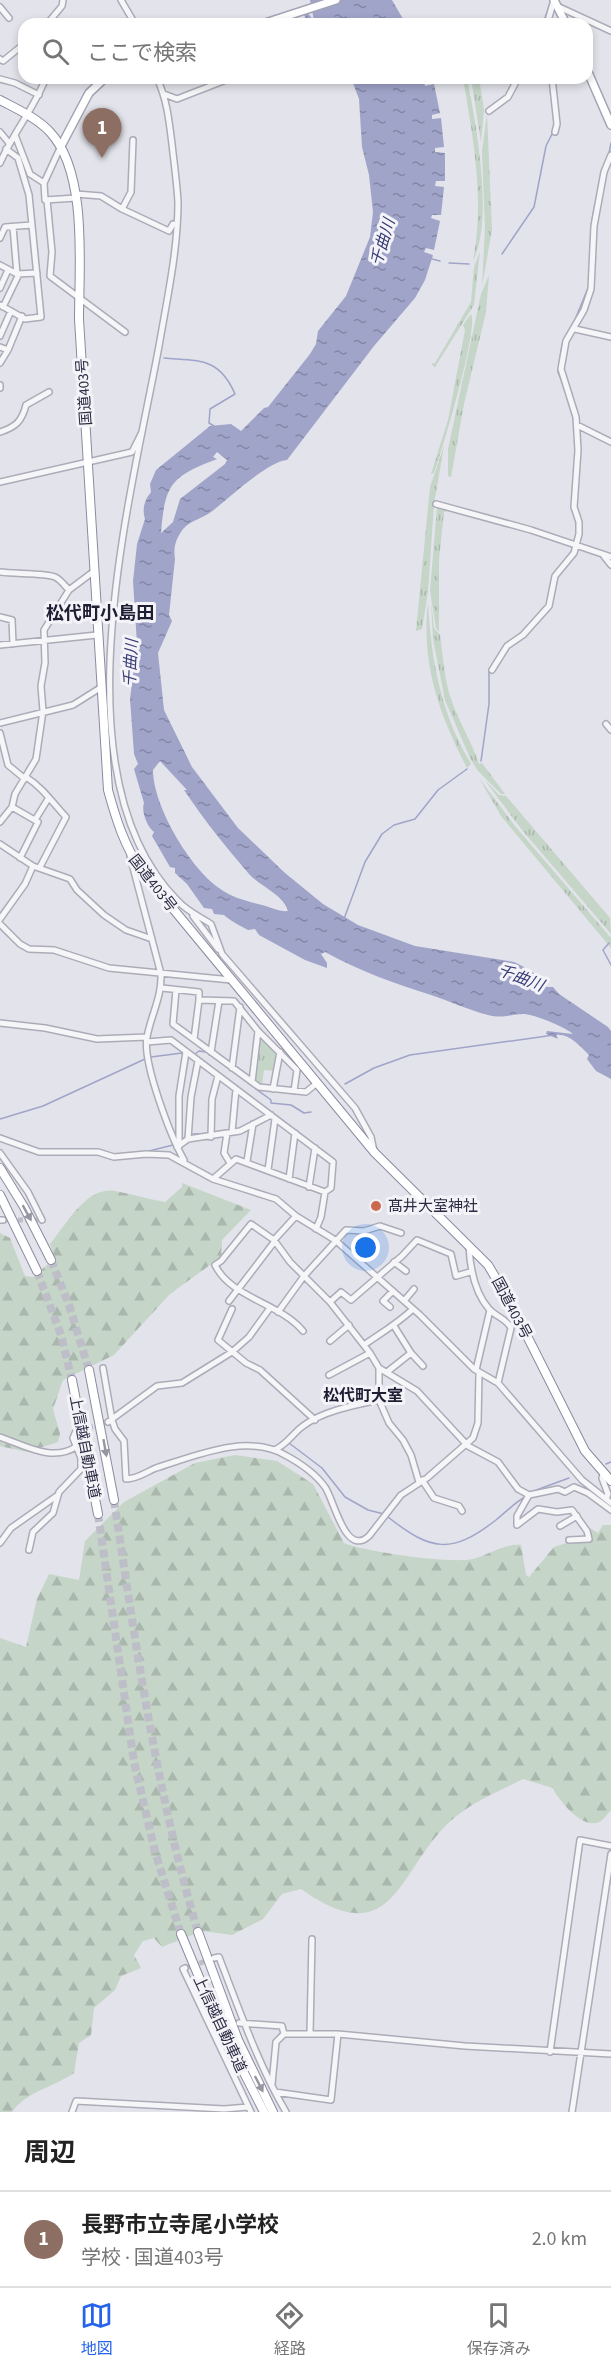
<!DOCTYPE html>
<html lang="ja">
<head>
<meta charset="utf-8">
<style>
	:root { --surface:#fff; --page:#f2f2f2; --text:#222; --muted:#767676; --line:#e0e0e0; --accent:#2563eb }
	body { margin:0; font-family:"Source Sans 3","Noto Sans JP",sans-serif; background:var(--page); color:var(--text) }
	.you { position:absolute; left:366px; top:1248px; width:21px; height:21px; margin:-15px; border:4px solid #fff; border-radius:50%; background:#1a73e8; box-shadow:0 0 0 9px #1a73e833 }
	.badge { display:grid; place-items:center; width:39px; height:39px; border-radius:50%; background:var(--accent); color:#fff; font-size:20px; font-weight:700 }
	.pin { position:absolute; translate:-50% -50px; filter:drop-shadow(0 2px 3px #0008) }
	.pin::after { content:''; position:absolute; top:32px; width:21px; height:18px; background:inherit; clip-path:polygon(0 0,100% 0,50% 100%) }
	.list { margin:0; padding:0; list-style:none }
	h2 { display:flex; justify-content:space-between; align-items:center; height:78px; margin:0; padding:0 24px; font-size:26px }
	h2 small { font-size:20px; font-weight:400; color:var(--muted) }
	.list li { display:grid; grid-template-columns:39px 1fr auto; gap:18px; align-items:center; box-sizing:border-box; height:96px; padding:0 24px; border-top:2px solid var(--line) }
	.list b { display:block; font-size:22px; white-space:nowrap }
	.list p { margin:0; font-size:20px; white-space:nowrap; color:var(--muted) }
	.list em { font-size:20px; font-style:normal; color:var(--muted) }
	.icon { flex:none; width:33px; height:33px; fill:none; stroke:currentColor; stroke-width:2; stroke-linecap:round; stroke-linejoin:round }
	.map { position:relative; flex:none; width:611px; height:2112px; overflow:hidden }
	.search { position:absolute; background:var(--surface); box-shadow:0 3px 9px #0003; left:18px; right:18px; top:18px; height:66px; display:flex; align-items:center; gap:15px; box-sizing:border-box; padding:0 21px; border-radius:18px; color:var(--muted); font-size:22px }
	.sheet { height:174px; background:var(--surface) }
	nav { display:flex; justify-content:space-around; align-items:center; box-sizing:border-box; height:84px; border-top:2px solid var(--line); background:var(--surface); font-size:16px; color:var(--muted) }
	nav a { display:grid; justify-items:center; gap:3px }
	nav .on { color:var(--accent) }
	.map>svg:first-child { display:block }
	.grass { fill:url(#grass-tufts) }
	.forest { fill:url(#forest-firs) }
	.water { fill:url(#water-ripples); fill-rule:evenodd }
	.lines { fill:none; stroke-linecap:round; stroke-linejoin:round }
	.stream { stroke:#a0a4c9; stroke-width:1.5 }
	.canal { stroke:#a0a4c9; stroke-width:4 }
	.minor-tunnel { stroke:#bebec9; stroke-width:5; stroke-dasharray:5 2.5; stroke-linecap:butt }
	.highway-tunnel { stroke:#bebec9; stroke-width:8; stroke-dasharray:8 4; stroke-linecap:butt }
	.minor-casing { stroke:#acacb9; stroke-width:8 }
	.major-casing { stroke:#a3a3b6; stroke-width:10 }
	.highway-casing { stroke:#8b8ba1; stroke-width:10 }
	.minor { stroke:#f6f6f9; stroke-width:5 }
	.major { stroke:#fff; stroke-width:7 }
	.highway { stroke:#fff; stroke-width:8 }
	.oneway { fill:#9695a1 }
	.poi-dot { fill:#cb6a4d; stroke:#f3f3f8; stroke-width:2 }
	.labels { text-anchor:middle; stroke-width:6; stroke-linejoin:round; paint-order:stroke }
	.street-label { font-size:15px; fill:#2c2b43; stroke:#f3f3f8 }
	.poi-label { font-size:15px; fill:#2c2b43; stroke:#f3f3f8; text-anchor:start }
	.water-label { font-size:16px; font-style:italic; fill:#363b76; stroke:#f3f3f8 }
	.neighbourhood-label { font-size:16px; font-weight:bold; fill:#1e1d34; stroke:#f3f3f8 }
	.quarter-label { font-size:18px; font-weight:bold; fill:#1e1d34; stroke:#f3f3f8 }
</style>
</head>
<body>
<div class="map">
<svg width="611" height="2112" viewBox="0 0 611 2112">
	<defs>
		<pattern id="grass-tufts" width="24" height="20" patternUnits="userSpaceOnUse" patternTransform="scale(1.5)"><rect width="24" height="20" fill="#c5d5c7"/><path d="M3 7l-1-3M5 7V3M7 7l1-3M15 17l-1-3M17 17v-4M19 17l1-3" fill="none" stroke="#a9b7ac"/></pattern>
		<pattern id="forest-firs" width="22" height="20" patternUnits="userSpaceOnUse" patternTransform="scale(1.5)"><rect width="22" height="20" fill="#c5d5c7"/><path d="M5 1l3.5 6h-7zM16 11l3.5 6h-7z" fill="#a9b7ac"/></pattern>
		<pattern id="water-ripples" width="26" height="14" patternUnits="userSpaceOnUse" patternTransform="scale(1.5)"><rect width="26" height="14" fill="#a0a4c9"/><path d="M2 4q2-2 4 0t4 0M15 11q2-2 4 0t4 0" fill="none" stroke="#8386a5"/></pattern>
	</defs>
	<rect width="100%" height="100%" fill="#e3e3eb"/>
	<path class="grass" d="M463,78H467C476,124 494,219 473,261C485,199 473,138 463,78Z
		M471,78H479L484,110L481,142Z
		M487,114L492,230L482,286L485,228L482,151Z
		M480,251L474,305L435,367L431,364L435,363L471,302L474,267Z
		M489,275L486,312L464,404L451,477L448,476V449L481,294Z
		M471,314C479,328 442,451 434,473L431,474L448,420L465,330L463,325Z
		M444,446L434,504L428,592L422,629L416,631L430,487Z
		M437,507L451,510L444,512L439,560V632L436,628L430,591Z
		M431,600L434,628L440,635C443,655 444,676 450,696C457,719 472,742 479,764L482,763L505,794H501L478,771L470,758L445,700L433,639Z
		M428,602C431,660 441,714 471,764L467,768C439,713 421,665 428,602Z
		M479,778L515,826L611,938V948L501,816Z
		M484,779L499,795L506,796L610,918L611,934L522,830Z
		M263,1036L276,1053L274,1071L264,1070L262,1085L254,1081L259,1038Z"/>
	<path class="forest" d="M182,1183L251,1210L222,1240L221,1257L170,1294L114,1355L63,1380L53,1409L60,1434L58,1442L27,1452L0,1446V1233L10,1238L25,1276L33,1277L55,1258L50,1244C66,1225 86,1186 115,1191C131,1194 148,1199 165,1202L182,1187Z
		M235,1455L277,1461L313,1484L344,1543C366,1552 450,1564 473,1559C489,1555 505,1543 521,1545L526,1575L529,1577L554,1547L582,1538L588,1527L598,1533L603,1525H611V1810C608,1813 605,1818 601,1821C584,1832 559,1801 553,1788L523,1779C500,1791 474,1801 454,1818C398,1865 397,1957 301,1889L282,1894L263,1919L232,1935L202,1931L162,1947L154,1938L143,1941L134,1955L141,1968L121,1976L115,1990L94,2008L91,2035L79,2043L74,2073C54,2087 27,2091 12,2112H0V1638L26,1647L37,1599L49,1574L79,1580L85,1541L124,1502L195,1463Z"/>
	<path class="water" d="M310,0H392L406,24H308L301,8L303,7L314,21Z
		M351,78H431L424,82L425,86L434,84L440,113L432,115V119L441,118L444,147L435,148V152L445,153V181H436L435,186L444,187L441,215H432L431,218L440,221L434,250L426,248L424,252L433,255L425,280L415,298L374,346L287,460C268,461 227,500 211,512C202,519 191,520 183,529C176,539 173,547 175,559L169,615L172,621L158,653L164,710L192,767L238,828L285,873L323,904L358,925L415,946L514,962C527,968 539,975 547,987H553L559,994L608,1027L611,1031V1079L596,1071L587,1059L589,1055C580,1046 569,1033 556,1035L558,1039L546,1034L547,1031L573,1034C565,1027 534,1014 523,1014C510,1014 503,1019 488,1015C468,1010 450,1001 431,995C394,983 359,971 325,952L321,954L327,963V968L305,960L259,935L255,929L248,930C239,925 232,922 224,915L214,914L212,909L204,908L187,884L175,873V868L170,867L152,836L154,832C147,827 141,811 144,803L134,769L138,764L134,754L130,699L137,644L133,581L137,544L145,519C142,510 144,500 151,492L150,484L156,470L210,426L231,424L241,431L264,408L268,407L310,354L316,344L318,331L346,296L370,237L373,212L369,175L362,147L359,99ZM217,452L227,460L225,464L180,499L173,522L161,533C165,486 169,477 217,459L213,457ZM160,761L187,790H184C204,820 226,847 249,874C260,886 284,895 288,911C280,912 270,907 262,905C247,901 232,898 219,888C190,868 153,806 153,770Z"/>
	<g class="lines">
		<path class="stream" d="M609,153L611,143
			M592,220L598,190
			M502,254L534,207L546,146L553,132
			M432,259L440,261
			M449,263L469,264
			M574,322L588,288
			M562,345L558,372L566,392
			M164,358C199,361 219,357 235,394L210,409L209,423L214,426
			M551,585L553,575
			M481,761L489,704V671
			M344,919L365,862L382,834L394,825L415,819L438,790L467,769
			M609,943L603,950L611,965
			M195,1054L199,1051L206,1052L271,1100V1103L291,1105L304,1113L311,1112
			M151,1057L182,1053
			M345,1084L374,1068L410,1055L554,1035
			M0,1119L43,1106L145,1059
			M193,1134H207
			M145,1152L173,1145
			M289,1443L322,1468L345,1497L368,1510L384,1514
			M606,1464L611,1462
			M531,1492L569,1478
			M388,1517C431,1551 451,1555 496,1520C506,1512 514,1503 525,1497"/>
		<path class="canal" d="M545,22L551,4"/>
		<path class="minor-tunnel" d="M3,1220H42
			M81,1430L108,1422
			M185,1968L209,1960"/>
		<path class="highway-tunnel" d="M51,1260L69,1305L89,1370
			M37,1271L61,1335L72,1380
			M114,1500C136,1646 156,1791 198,1932
			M98,1514L134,1762L155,1852L181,1934"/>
		<g class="minor-casing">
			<path id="minor" d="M121,0L135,24
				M0,7L9,18
				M559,7L611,31
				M47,24L62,6L63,0
				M547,24L554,0
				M0,59L3,61L24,44
				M157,78C167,100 169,120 172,144C174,163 177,183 178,202C178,250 167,299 159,346C131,498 54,777 178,901C188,912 199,916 211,924L222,954L355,1108L371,1137L374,1151
				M552,78L557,124L555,132
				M0,79L15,83L39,95
				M164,94L177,99L231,78
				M489,111L508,97L518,78
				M0,132L9,143
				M15,135L30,174L44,183
				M61,146L44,183L45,200L76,198
				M0,163C13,133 33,110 46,78
				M76,194L101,196L122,209L131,192L133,140
				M47,200L52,252L50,276L125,332
				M122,209L169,231L173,224
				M13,227L17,274
				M0,238L5,227L32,225
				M0,265L17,274L37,273
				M0,288L8,270
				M0,305L25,319L41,317L29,195L18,158L6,149
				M3,307L19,274
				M575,329L611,337
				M0,336L11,311
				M0,347L8,350L0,363
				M8,350L22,316
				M0,385V388
				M577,425L611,442
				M0,432C16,427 22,421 26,405L49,392
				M0,482L132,452L142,432
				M436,504L531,530L611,557
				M603,555L611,565
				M0,572C13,574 47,573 55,577C60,579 65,586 69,590
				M0,617L12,620L13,644
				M0,645L97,635
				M492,670L507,646L523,635L549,606L555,576L574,553L579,534V522L574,507L578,450L576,417L561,369L566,341L584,310L591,289L594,226L604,172L611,155
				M0,723L73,705L100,688
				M606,724L611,730
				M0,733L8,765L25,779
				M26,777C43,788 52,802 66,817L40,867
				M12,807L38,822L20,858
				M35,820L48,799
				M0,822L12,807L15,794L36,759L43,711L41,686L45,663L44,630L69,590L93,572
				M0,844L33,866L70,879L77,890L104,915L126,930L152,939
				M130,856L161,974C162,997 151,1015 147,1037C142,1062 171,1137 184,1160
				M193,916L218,949
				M0,919L25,884L33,866
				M0,924L20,944L29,949L54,950L109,968L231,980
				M162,988L199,992V1000L234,1001L258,1031L297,1070L294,1091
				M176,990L173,1024L259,1087L306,1092L317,1083
				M0,1023L45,1028L97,1039L147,1037
				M194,1039L199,1000
				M147,1042L171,1040L333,1162L331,1188L325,1192L236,1159L213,1179
				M211,1052L219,1001
				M232,1068L240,1007
				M252,1082L258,1031
				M273,1089L280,1052
				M232,1132L236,1089
				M227,1133L224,1153L230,1163
				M211,1137L212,1099L218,1076
				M0,1138L39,1152H98L114,1157L146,1154L169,1155L213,1179L276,1199L296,1216L335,1240L420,1315L474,1369L498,1383L582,1480L611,1503
				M188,1139L191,1097L198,1061
				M179,1146V1096L186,1052
				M177,1147L188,1139L240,1131L271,1115
				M0,1153L28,1192L42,1220
				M247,1161L253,1124
				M268,1170L275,1119
				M289,1179L295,1133
				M309,1187L315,1148
				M0,1220H3
				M316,1229L321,1217L325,1192
				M274,1240L296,1216
				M469,1246C470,1267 475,1293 489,1309C496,1317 506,1318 511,1328L498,1383
				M394,1262L406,1271
				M229,1301L275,1241
				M404,1301L414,1289
				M330,1302L341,1292L351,1300L402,1256L417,1240L451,1254L456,1276L470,1272
				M390,1307L383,1301L393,1291
				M232,1309L218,1340L246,1363L260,1370L315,1420
				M278,1312L304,1276L346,1230L364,1231L380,1226L401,1233
				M303,1331C280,1303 231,1298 215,1265L221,1261L251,1224L274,1240L290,1262L330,1302L370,1353L379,1368V1400L389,1423L403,1440L411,1455L419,1482
				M330,1341L349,1325
				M364,1345C381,1333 397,1324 413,1309
				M411,1353L423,1366
				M103,1368L112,1420L115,1429L124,1441L126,1479C137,1479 146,1472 156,1468C195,1456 247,1433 285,1455C300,1463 315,1473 325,1487C334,1499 345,1558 369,1536L401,1495L427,1478L473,1438L478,1423L479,1373
				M379,1368L417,1391L468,1446L498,1462L518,1489L529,1495L558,1489L565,1492L574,1487L588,1493L611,1510
				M476,1370L490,1310
				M387,1372L411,1353L394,1326
				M329,1375L370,1353
				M108,1422L157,1386L182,1383L232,1352L249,1337L270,1308
				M0,1437C24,1445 53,1463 77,1446
				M274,1450C286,1446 293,1433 303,1426C323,1411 355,1405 379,1400
				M603,1474L602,1478L608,1494L606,1499
				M422,1480L434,1498L459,1506L462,1511
				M529,1495L517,1516V1525L538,1509L557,1512L572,1510L587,1531L589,1539L569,1540
				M560,1526L577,1516
				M0,1543L11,1528L58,1495
				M29,1550L33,1532L53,1513L59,1492L81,1469V1458L73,1438L76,1431
				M214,1958L219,1957C239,2009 258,2064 286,2112
				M185,1968L183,1969L251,2112
				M239,2023L282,2026L284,2034
				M310,2033L312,1939
				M550,2052L580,1840L611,1846
				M272,2084L276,2042L284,2034H338L465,2046L611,2054
				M275,2092L331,2100L338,2034
				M72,2112L76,2101L224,2109L248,2107
				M572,2112L611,1854"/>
		</g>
		<g class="major-casing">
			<path id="major" d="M554,0L566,24
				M262,24L336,0
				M587,70L611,125
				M61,146L89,93L105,78"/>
		</g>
		<g class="highway-casing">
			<path id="highway" d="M0,100C17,109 37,118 50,132C88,173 79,266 79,319L108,790C116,819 124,845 141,870L375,1153L488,1265L510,1302L585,1451L611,1481
				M0,1168L24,1207L51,1260
				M0,1195L37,1271
				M89,1370L114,1500
				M72,1380L98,1514
				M198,1932L238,2040L273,2112
				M181,1934L216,2018L264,2112"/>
		</g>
		<use href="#minor" class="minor"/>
		<use href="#major" class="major"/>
		<use href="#highway" class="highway"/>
	</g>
	<defs><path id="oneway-solid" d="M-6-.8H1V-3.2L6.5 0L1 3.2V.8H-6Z" transform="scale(1.5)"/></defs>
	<g class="oneway">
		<use href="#oneway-solid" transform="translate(27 1213) rotate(61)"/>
		<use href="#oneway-solid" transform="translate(105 1448) rotate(80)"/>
		<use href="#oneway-solid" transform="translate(259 2084) rotate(63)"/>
	</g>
	<circle class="poi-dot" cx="376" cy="1206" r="6"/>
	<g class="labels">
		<g class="street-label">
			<text transform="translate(84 392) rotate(-94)" y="5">国道403号</text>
			<text transform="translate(153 883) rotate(52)" y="5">国道403号</text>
			<text transform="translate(512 1308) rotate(62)" y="5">国道403号</text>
			<text transform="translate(85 1447) rotate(79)" y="5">上信越自動車道</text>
			<text transform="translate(220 2024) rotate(65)" y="5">上信越自動車道</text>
		</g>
		<g class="poi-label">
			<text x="388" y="1211">髙井大室神社</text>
		</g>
		<g class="water-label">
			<text transform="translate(382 242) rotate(-73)" y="6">千曲川</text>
			<text transform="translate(130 663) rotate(-87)" y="6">千曲川</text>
			<text transform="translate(521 977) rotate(21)" y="6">千曲川</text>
		</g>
		<g class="neighbourhood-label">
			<text x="363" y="1401">松代町大室</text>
		</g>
		<g class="quarter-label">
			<text x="100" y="619">松代町小島田</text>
		</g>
	</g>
</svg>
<div class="you"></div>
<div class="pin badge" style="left:102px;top:158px;background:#8d6e63">1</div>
<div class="search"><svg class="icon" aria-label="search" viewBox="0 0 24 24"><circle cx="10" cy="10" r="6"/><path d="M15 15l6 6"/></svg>ここで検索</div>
</div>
<section class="sheet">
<h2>周辺<small></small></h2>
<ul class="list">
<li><span class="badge" style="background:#8d6e63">1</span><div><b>長野市立寺尾小学校</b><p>学校 · 国道403号</p></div><em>2.0 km</em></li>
</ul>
</section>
<nav>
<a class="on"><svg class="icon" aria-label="map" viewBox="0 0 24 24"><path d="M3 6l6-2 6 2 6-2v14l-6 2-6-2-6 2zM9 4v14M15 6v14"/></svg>地図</a>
<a><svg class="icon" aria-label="directions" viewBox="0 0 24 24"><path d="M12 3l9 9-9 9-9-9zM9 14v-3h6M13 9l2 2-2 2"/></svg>経路</a>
<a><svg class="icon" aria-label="saved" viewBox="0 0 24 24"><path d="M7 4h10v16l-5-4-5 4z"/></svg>保存済み</a>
</nav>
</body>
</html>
